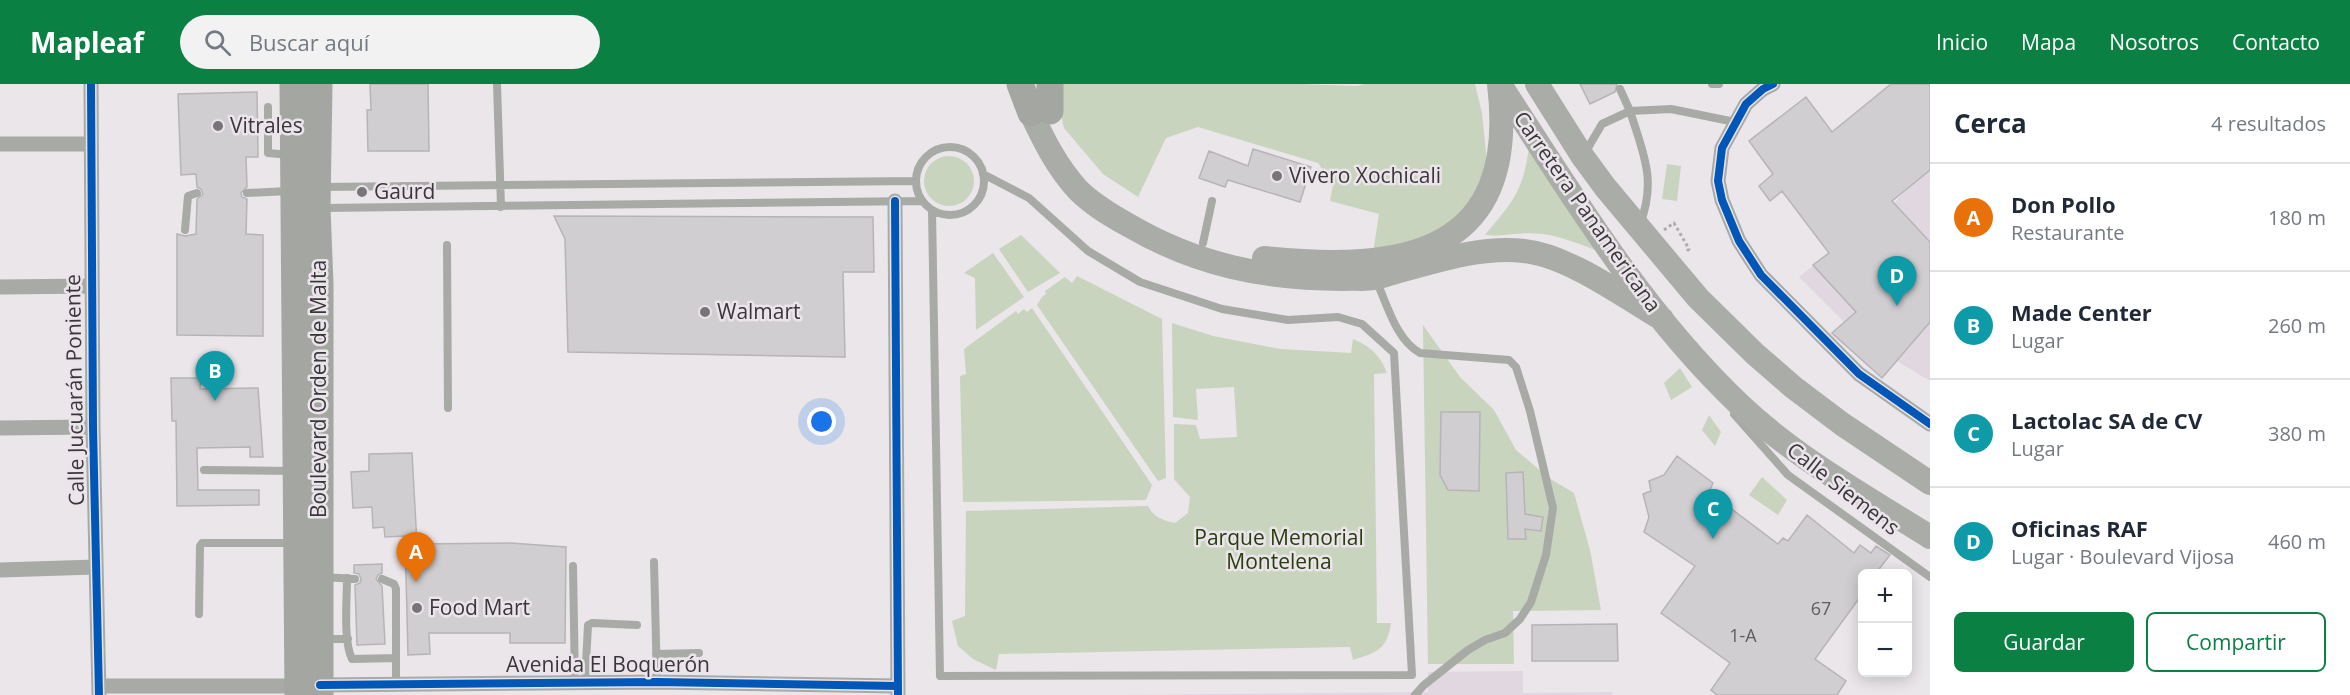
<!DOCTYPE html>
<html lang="es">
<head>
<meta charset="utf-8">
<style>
	:root { --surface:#fff; --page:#f2f2f3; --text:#1f2937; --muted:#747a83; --line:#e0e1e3; --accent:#0b8043 }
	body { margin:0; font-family:"Open Sans",sans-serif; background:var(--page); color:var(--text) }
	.controls { position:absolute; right:18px; bottom:18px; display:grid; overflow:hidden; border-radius:9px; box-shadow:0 3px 15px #0003 }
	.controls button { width:54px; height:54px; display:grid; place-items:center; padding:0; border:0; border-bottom:2px solid var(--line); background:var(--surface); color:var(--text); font:30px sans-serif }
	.you { position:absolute; left:822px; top:338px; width:21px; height:21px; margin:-15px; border:4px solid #fff; border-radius:50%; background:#1a73e8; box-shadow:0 0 0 9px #1a73e833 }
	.badge { display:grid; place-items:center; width:39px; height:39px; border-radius:50%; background:var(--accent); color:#fff; font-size:20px; font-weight:700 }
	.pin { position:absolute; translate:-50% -50px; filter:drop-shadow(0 2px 3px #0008) }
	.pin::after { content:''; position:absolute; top:32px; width:21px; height:18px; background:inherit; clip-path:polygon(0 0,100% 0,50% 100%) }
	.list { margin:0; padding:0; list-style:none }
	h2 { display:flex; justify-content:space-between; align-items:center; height:78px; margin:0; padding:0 24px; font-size:26px }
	h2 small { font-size:20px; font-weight:400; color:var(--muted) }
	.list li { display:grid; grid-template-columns:39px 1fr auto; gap:18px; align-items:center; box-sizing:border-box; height:108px; padding:0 24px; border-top:2px solid var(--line) }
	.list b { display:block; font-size:22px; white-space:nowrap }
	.list p { margin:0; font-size:20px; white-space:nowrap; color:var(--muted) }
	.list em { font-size:20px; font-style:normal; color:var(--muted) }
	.actions { display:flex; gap:12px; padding:18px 24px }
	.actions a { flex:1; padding:14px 0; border:2px solid var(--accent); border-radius:9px; text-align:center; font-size:21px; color:var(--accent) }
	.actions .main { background:var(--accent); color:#fff }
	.icon { flex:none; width:33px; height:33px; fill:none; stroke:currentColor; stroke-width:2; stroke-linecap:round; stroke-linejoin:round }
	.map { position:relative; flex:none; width:1930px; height:611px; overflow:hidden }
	header { display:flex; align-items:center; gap:36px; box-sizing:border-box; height:84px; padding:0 30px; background:var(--accent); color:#fff }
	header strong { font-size:28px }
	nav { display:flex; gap:33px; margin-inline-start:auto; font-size:21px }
	.search { width:420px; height:54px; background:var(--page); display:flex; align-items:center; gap:15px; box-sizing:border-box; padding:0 21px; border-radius:33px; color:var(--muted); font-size:22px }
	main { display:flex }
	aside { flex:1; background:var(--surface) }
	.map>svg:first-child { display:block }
	.built { fill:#e0d7e0 }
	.green { fill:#c8d4bd }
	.building { fill:#d1ced1; stroke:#b7b4b7; stroke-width:1.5 }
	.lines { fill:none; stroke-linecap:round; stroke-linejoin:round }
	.path { stroke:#adadab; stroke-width:3; stroke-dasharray:3 3; stroke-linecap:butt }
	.lane { stroke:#a8aaa5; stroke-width:8 }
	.street { stroke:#a8aaa5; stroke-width:15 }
	.primary { stroke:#aaaca8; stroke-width:24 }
	.highway { stroke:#a4a6a2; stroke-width:27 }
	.cycleway-casing { stroke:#ebe5eb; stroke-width:11 }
	.cycleway { stroke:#0057b8; stroke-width:8 }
	.poi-dot { fill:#787478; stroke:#ebe5eb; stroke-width:2 }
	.labels { text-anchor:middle; stroke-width:5; stroke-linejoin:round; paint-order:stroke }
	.number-label { font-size:18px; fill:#605d60 }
	.poi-label { font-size:21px; fill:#3a373a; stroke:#ebe5eb; text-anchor:start }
	.street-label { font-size:21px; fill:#3a373a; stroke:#ebe5eb }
	.park-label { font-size:21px; fill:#273e0b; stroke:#ebe5eb }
</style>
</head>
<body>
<header>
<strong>Mapleaf</strong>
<div class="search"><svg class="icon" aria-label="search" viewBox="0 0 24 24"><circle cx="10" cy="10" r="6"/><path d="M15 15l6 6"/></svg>Buscar aquí</div>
<nav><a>Inicio</a><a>Mapa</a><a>Nosotros</a><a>Contacto</a></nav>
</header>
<main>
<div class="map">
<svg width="1930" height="611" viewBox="0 0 1930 611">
	<rect width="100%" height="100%" fill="#eae6ea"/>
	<path class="built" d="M1930,80V297L1897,277L1882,294L1831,250L1844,238L1799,193L1894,119Z
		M1523,587V609L1613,608L1612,611H1122L1428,608V588Z"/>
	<path class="green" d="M1060,0H1300L1357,2L1365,0H1475L1482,29L1487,79L1476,112L1442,148L1373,169L1379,130L1330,117L1333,101L1318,79L1198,43L1166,54L1138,113L1103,90L1064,44L1059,23Z
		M1529,63L1602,169C1583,161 1563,153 1543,150C1523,147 1504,153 1485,151C1513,117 1523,108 1529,63Z
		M924 97a25 25 0 1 1 50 0a25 25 0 1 1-50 0Z
		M1667,80L1681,82L1677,117L1662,115Z
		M1021,151L1060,189L1028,208L999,165Z
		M993,169L1024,213L976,246L975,194L964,189Z
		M1077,192L1162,235L1166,394L1158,397L1037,221L1042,213L1046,210L1045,207L1065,193L1072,199Z
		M1032,224L1152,401L1146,416L963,418L960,292L966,290L964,265L1016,227L1018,230L1024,225L1027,228Z
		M1172,239L1213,252L1280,265L1351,269L1353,255C1371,263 1380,271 1387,289L1374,290L1377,539H1391C1387,566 1377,568 1353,576L1350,563L999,570L996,586L973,575L958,562L952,537L965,532L966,427L1148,422C1154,434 1163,436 1175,439L1188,429L1190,413L1174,395V340L1196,341L1200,355L1237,353L1234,303L1196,305L1198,336L1173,333Z
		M1423,241L1460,293L1494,326L1516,366L1549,394L1574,409L1590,466L1601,526L1513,527L1514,580H1428Z
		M1680,284L1692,303L1671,316L1664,299Z
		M1709,331L1721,348L1715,362L1702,346Z
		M1762,393L1787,416L1778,431L1749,411Z"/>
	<path class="building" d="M370,0H428L429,67H368L367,26H371Z
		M1580,0H1617L1615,8L1590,20Z
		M1891,0H1930V86L1892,117L1930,158V238L1882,294L1832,249L1856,228L1813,181L1829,169L1782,107L1770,117L1759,102L1773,90L1749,57L1806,13L1832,48Z
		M257,8L258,73H246L247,103L241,109L242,113L247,115L246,150L263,151V252L177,251V150L185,152L196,150L197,115L203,110L201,105L197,103L196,90L181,91L178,10Z
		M1253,65L1311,83L1300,118L1228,96L1225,103L1199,94L1209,67L1248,82Z
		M554,132L873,133L874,188H843L845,273L568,268L565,155Z
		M171,294H201L200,305L258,304L263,373H250V363L197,364L198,406H259V421L177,422L176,337H172Z
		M1441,328H1480L1479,407L1448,406L1440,391Z
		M412,369L417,460L510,459L566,463L565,559H510V549H429L430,570L408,571L405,452L385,453L384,443L373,444L372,423L353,424L351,388L369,387V370Z
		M1677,372L1713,399L1709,408L1778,460L1783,454L1788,457L1807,431L1854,469L1860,461L1871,469L1876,462L1890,471L1876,489H1863V509L1815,575L1846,597L1837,611H1717L1711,606L1730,579L1661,529L1695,482L1644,448L1649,433L1643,410L1651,407L1649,397L1664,391Z
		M1523,388L1525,430L1543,433L1541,447L1525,445L1526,455H1508L1506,389Z
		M382,480V489L378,491L376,495L382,502L385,560L357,561L355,501L360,499L361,495L359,490L354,489V481Z
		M1617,540L1618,577H1532V541Z"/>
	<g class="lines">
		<path class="path" d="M1664,146L1674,139L1689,165L1685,169"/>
		<path class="lane" d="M497,0L501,123
			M1712,0H1719
			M268,23V69L289,71
			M916 97a34 34 0 1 1 68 0a34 34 0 1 1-68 0Z
			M1585,69L1602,40L1630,27L1620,5
			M321,103L916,97
			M247,109L289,107
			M322,124L922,117
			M932,126L940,592L1412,591L1394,269L1362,240L1338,233L1288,236L1222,225L1140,198L1088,167L1029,114L983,90
			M1640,140C1657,96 1643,69 1630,27L1671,25L1735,38
			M185,146L188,112L197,109
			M1203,159L1212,117
			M447,161L448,324
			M1376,196C1387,220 1396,256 1420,269L1509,276L1516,283L1530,327L1553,424L1546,471L1531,518L1520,535L1505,549L1485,556L1468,566L1424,601L1415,611
			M1734,330L1788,391L1930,493
			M204,386L291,387
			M654,478L657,598
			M573,482L575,599
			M323,493L355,495
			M347,494C347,515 343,557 352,575L396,574
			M382,495L394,500L396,505V599
			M199,530L200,462L202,459H293
			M325,555H348
			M656,570L699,569
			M585,598L588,541L592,539L637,541"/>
		<path class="street" d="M91,0L93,343L99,611
			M1773,0L1763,5L1746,20L1722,64L1718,97L1722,116L1739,157L1761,191L1859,290L1930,340
			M0,60H91
			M895,117L898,611
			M0,203L92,202
			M0,344L93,343
			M0,486L96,483
			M320,601L657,598L897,602
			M99,602H298"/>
		<path class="primary" d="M1537,0L1583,73L1605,103L1698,214L1755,270L1793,303L1842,340L1930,399
			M1501,2C1573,113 1643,229 1740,321C1796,374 1865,412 1930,453
			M1031,29C1044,57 1057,83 1078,106C1093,121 1112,132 1130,142C1197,181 1265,195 1342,195C1353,194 1364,196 1374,194C1381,193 1389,190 1396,188C1437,177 1481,162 1524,167C1569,172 1623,212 1662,235
			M1264,174C1402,188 1520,172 1499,0"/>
		<path class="highway" d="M293,0L298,611
			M319,0L317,124L320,200V611
			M1020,0L1031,29
			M1050,0V27"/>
		<g class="cycleway-casing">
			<path id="cycleway" d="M91,0L93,343L99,611
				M1773,0L1763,5L1746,20L1722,64L1718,97L1722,116L1739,157L1761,191L1859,290L1930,340
				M895,117L898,611
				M320,601L657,598L897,602"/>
		</g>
		<use href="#cycleway" class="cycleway"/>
	</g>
	<g class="poi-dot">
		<circle cx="218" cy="42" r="6"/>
		<circle cx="1277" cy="92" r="6"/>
		<circle cx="362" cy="108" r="6"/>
		<circle cx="705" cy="228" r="6"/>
		<circle cx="417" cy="524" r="6"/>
	</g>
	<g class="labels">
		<g class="number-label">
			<text x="1821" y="531">67</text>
			<text x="1743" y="558">1-A</text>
		</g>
		<g class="poi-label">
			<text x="230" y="49">Vitrales</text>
			<text x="1289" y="99">Vivero Xochicali</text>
			<text x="374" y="115">Gaurd</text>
			<text x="717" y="235">Walmart</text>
			<text x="429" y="531">Food Mart</text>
		</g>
		<g class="street-label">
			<text transform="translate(1587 128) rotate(55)" y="7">Carretera Panamericana</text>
			<text transform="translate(319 305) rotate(-90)" y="7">Boulevard Orden de Malta</text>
			<text transform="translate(75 306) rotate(-91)" y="7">Calle Jucuarán Poniente</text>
			<text transform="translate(1843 405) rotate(38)" y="7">Calle Siemens</text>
			<text x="608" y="588">Avenida El Boquerón</text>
		</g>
		<g class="park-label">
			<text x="1279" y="461">Parque Memorial<tspan x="1279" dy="24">Montelena</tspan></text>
		</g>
	</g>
</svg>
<div class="controls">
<button>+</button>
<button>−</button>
</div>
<div class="you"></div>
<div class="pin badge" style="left:416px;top:498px;background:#e8710a">A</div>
<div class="pin badge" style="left:215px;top:317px;background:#0f9aa8">B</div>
<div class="pin badge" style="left:1713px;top:455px;background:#0f9aa8">C</div>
<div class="pin badge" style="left:1897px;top:222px;background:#0f9aa8">D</div>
</div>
<aside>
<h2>Cerca<small>4 resultados</small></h2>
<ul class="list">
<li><span class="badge" style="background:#e8710a">A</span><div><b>Don Pollo</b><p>Restaurante</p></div><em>180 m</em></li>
<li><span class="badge" style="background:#0f9aa8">B</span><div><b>Made Center</b><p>Lugar</p></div><em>260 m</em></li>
<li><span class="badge" style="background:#0f9aa8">C</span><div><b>Lactolac SA de CV</b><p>Lugar</p></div><em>380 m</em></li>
<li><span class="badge" style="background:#0f9aa8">D</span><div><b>Oficinas RAF</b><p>Lugar · Boulevard Vijosa</p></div><em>460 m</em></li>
</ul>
<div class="actions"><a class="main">Guardar</a><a>Compartir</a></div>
</aside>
</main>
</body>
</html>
